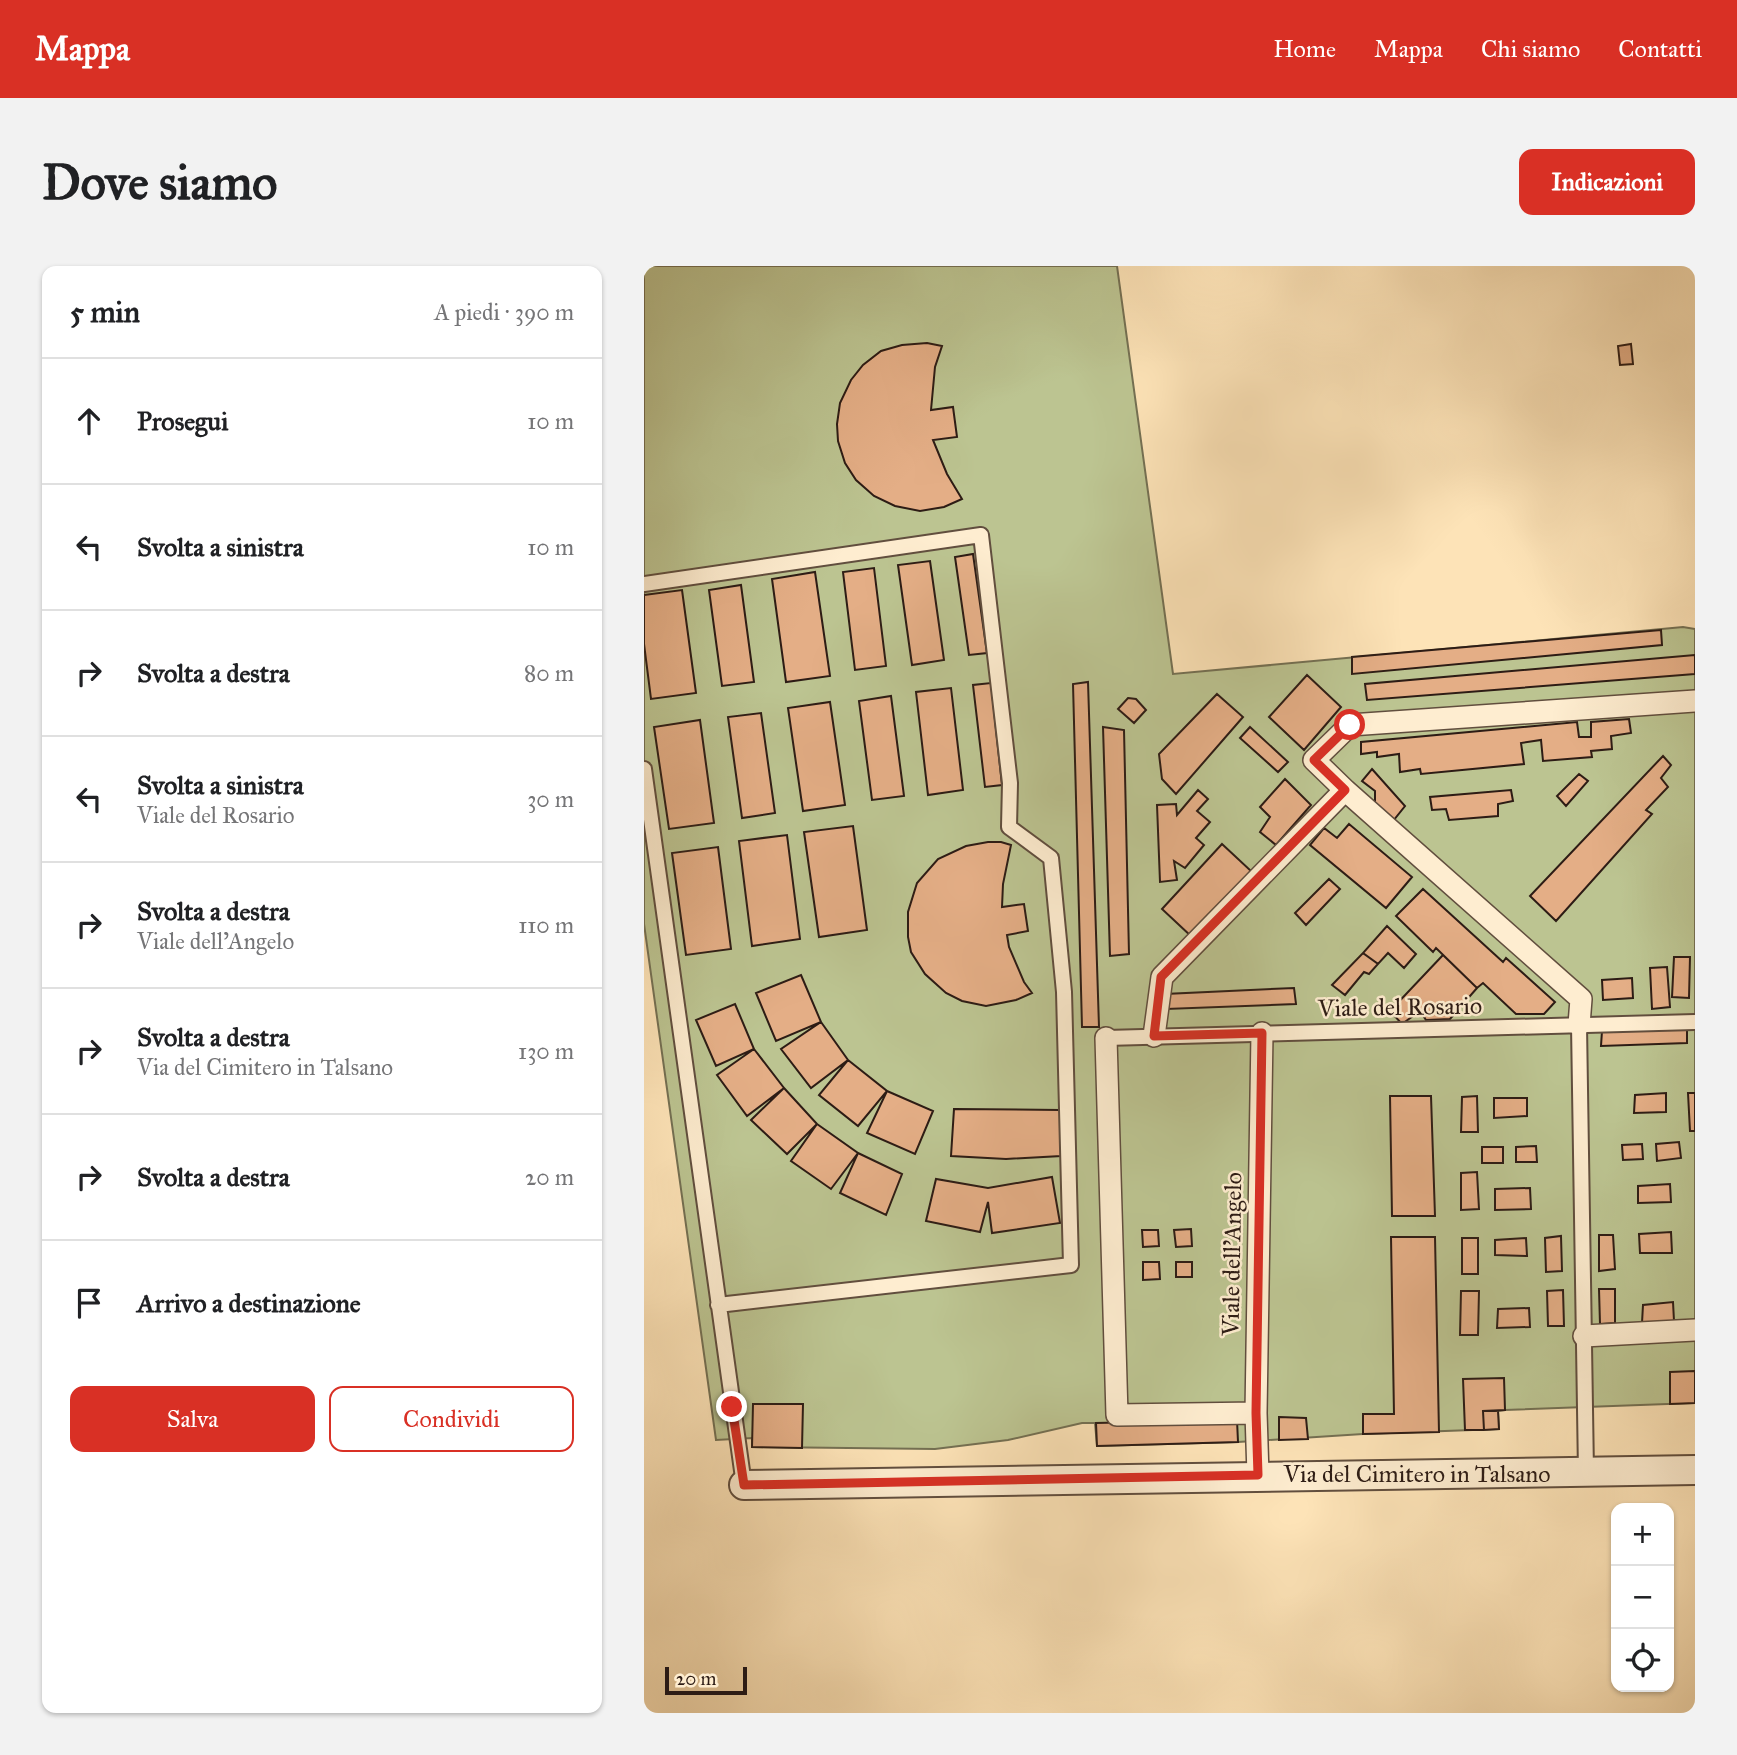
<!DOCTYPE html>
<html lang="it">
<head>
<meta charset="utf-8">
<style>
	:root { --surface:#fff; --page:#f2f2f2; --text:#202124; --muted:#757577; --line:#e0e0e0; --accent:#d93025 }
	body { margin:0; font-family:"IM FELL Great Primer",serif; background:var(--page); color:var(--text) }
	.controls { position:absolute; right:21px; bottom:21px; display:grid; overflow:hidden; border-radius:14px; box-shadow:0 2px 5px #0004 }
	.controls button { width:63px; height:63px; display:grid; place-items:center; padding:0; border:0; border-bottom:2px solid var(--line); background:var(--surface); color:var(--text); font:35px sans-serif }
	.scale { position:absolute; left:21px; bottom:18px; width:82px; box-sizing:border-box; padding-left:7px; border:4px solid #2d1c15; border-top:0; font-size:19px; line-height:24px; white-space:nowrap; color:#2d1c15; -webkit-text-stroke:5px #feedd0; paint-order:stroke }
	.stop { position:absolute; width:21px; height:21px; margin:-16px; border:5px solid #d93025; border-radius:50%; background:#fff }
	.stop.end { background:#d93025; border-color:#fff; box-shadow:0 2px 7px #0008 }
	.list { margin:0; padding:0; list-style:none }
	h2 { display:flex; justify-content:space-between; align-items:center; height:91px; margin:0; padding:0 28px; font-size:30px }
	h2 small { font-size:23px; font-weight:400; color:var(--muted) }
	.list li { display:grid; grid-template-columns:46px 1fr auto; gap:21px; align-items:center; box-sizing:border-box; height:126px; padding:0 28px; border-top:2px solid var(--line) }
	.list b { display:block; font-size:26px; white-space:nowrap }
	.list p { margin:0; font-size:23px; white-space:nowrap; color:var(--muted) }
	.list em { font-size:23px; font-style:normal; color:var(--muted) }
	.actions { display:flex; gap:14px; padding:21px 28px }
	.actions a { flex:1; padding:16px 0; border:2px solid var(--accent); border-radius:14px; text-align:center; font-size:24px; color:var(--accent) }
	.actions .main { background:var(--accent); color:#fff }
	.icon { flex:none; width:38px; height:38px; fill:none; stroke:currentColor; stroke-width:2; stroke-linecap:round; stroke-linejoin:round }
	.map { position:relative; flex:none; width:1051px; height:1447px; overflow:hidden; border-radius:14px }
	header { display:flex; align-items:center; gap:42px; box-sizing:border-box; height:98px; padding:0 35px; background:var(--accent); color:#fff }
	header strong { font-size:33px }
	nav { display:flex; gap:38px; margin-inline-start:auto; font-size:24px }
	.intro { display:flex; align-items:center; justify-content:space-between; box-sizing:border-box; height:168px; padding:0 42px }
	h1 { margin:0; font-size:49px }
	.button { padding:18px 32px; border-radius:14px; background:var(--accent); color:#fff; font-size:24px; font-weight:700 }
	main { display:flex; gap:42px; padding:0 42px }
	aside { flex:1; background:var(--surface); border-radius:14px; box-shadow:0 2px 5px #0004 }
	.map>svg:first-child { display:block }
	.green { fill:#bcc491; stroke:#747053; stroke-width:2 }
	.building { fill:#e4ae86; stroke:#2d1c15; stroke-width:2 }
	.lines { fill:none; stroke-linecap:round; stroke-linejoin:round }
	.service-casing { stroke:#614e3e; stroke-width:18 }
	.pedestrian-casing { stroke:#614e3e; stroke-width:24 }
	.minor-casing { stroke:#614e3e; stroke-width:32 }
	.service { stroke:#feedd0; stroke-width:14 }
	.pedestrian { stroke:#feedd0; stroke-width:21 }
	.minor { stroke:#feedd0; stroke-width:28 }
	.route { stroke:#d93025; stroke-width:9 }
	.labels { text-anchor:middle; stroke-width:5; stroke-linejoin:round; paint-order:stroke }
	.street-label { font-size:24px; fill:#2d1c15; stroke:#feedd0 }
</style>
</head>
<body>
<header>
<strong>Mappa</strong>
<nav><a>Home</a><a>Mappa</a><a>Chi siamo</a><a>Contatti</a></nav>
</header>
<div class="intro"><h1>Dove siamo</h1><a class="button">Indicazioni</a></div>
<main>
<aside>
<h2>5 min<small>A piedi · 390 m</small></h2>
<ul class="list">
<li><svg class="icon" aria-label="ahead" viewBox="0 0 24 24"><path d="M12 20V5M6 11l6-6 6 6"/></svg><div><b>Prosegui</b></div><em>10 m</em></li>
<li><svg class="icon" aria-label="left" viewBox="0 0 24 24"><path d="M17 20v-9H6M10 6l-5 5 5 5"/></svg><div><b>Svolta a sinistra</b></div><em>10 m</em></li>
<li><svg class="icon" aria-label="right" viewBox="0 0 24 24"><path d="M7 20v-9h11M14 6l5 5-5 5"/></svg><div><b>Svolta a destra</b></div><em>80 m</em></li>
<li><svg class="icon" aria-label="left" viewBox="0 0 24 24"><path d="M17 20v-9H6M10 6l-5 5 5 5"/></svg><div><b>Svolta a sinistra</b><p>Viale del Rosario</p></div><em>30 m</em></li>
<li><svg class="icon" aria-label="right" viewBox="0 0 24 24"><path d="M7 20v-9h11M14 6l5 5-5 5"/></svg><div><b>Svolta a destra</b><p>Viale dell'Angelo</p></div><em>110 m</em></li>
<li><svg class="icon" aria-label="right" viewBox="0 0 24 24"><path d="M7 20v-9h11M14 6l5 5-5 5"/></svg><div><b>Svolta a destra</b><p>Via del Cimitero in Talsano</p></div><em>130 m</em></li>
<li><svg class="icon" aria-label="right" viewBox="0 0 24 24"><path d="M7 20v-9h11M14 6l5 5-5 5"/></svg><div><b>Svolta a destra</b></div><em>20 m</em></li>
<li><svg class="icon" aria-label="arrive" viewBox="0 0 24 24"><path d="M6 21V4h12l-3 4 3 4H6"/></svg><div><b>Arrivo a destinazione</b></div></li>
</ul>
<div class="actions"><a class="main">Salva</a><a>Condividi</a></div>
</aside>
<div class="map">
<svg width="1051" height="1447" viewBox="0 0 1051 1447">
	<rect width="100%" height="100%" fill="#fde3b7"/>
	<filter id="stains"><feTurbulence type="fractalNoise" baseFrequency=".00286" numOctaves="4"/><feColorMatrix values="0 0 0 0 .2 0 0 0 0 .09 0 0 0 0 .02 0 0 0 .5 -.17"/></filter>
	<radialGradient id="worn" r=".72"><stop offset=".6" stop-color="#630" stop-opacity="0"/><stop offset="1" stop-color="#630" stop-opacity=".3"/></radialGradient>
	<path class="green" d="M0,0H473L529,408L1039,361L1051,363V1137L861,1144L854,1145L855,1163L719,1168L594,1176L453,1180L451,1157H438L364,1174L291,1183L108,1181V1172L72,1174L0,658Z"/>
	<path class="building" d="M283,77L298,80L291,101L287,144L309,141L313,171L289,174L303,208L318,233L300,241L276,245L251,240L230,230L212,214L201,197L194,175L193,158L196,137L207,114L219,99L237,85L258,79Z
		M987,78L989,98L976,99L974,80Z
		M329,288L343,387L325,389L311,291Z
		M286,295L300,394L268,399L254,299Z
		M230,302L242,400L211,404L199,306Z
		M171,306L186,410L142,416L128,313Z
		M97,319L110,416L78,420L65,324Z
		M38,324L52,427L7,433L0,378V329Z
		M1017,364L1018,379L708,408V391Z
		M1051,389V408L723,434L721,418Z
		M663,409L697,441L660,484L625,451Z
		M444,416L455,761H438L429,418Z
		M347,417L358,519L341,521L329,419Z
		M307,422L319,524L284,529L272,426Z
		M573,428L599,451L532,528L518,513L515,488Z
		M247,430L260,530L228,534L215,435Z
		M484,432L492,433L502,444L490,457L474,443Z
		M186,436L201,539L159,545L144,442Z
		M117,447L131,547L98,552L84,451Z
		M985,453L987,467L967,470L968,483L947,485L948,491L899,495L897,474L877,477L880,498L777,508L776,503L756,506L755,488L733,491V486L717,488V476L933,456L935,471H947V456Z
		M56,454L70,557L25,563L10,461Z
		M459,461L480,464L485,688L466,690Z
		M606,461L644,496L634,506L596,472Z
		M1019,490L1027,499L1017,512L1024,521L1002,544L1008,548L912,655L886,630Z
		M728,503L761,540L749,555L731,538V525L718,515Z
		M935,508L944,515L922,540L913,530Z
		M641,513L667,539L632,579L616,566L626,551L616,541Z
		M554,524L564,533L553,545L566,556L552,572L560,579L541,602L530,595L533,614L516,616L513,539L532,538L533,549Z
		M867,524L869,535L854,538V550L805,554L802,543L788,544L786,531Z
		M705,558L768,611L742,642L666,579L680,562L693,572Z
		M209,560L223,664L175,671L160,566Z
		M143,569L156,673L108,680L95,575Z
		M344,576H357L367,579L359,618L358,641L380,638L384,665L363,669L365,681L380,716L388,727L372,734L342,740L318,735L302,727L281,708L267,686L264,671V646L273,617L294,593L322,580Z
		M578,578L607,605L548,671L518,643Z
		M74,581L87,683L42,689L28,587Z
		M685,613L696,623L662,659L651,647Z
		M779,623L859,696L862,692L911,736L900,748H872L839,717L833,722L792,682L789,686L752,650Z
		M743,660L772,688L760,702L744,687L734,698L719,687Z
		M719,687L734,698L725,708L720,706L701,729L688,719Z
		M799,689L833,722L806,753L782,754L776,745L758,758L746,745Z
		M1030,691H1046L1045,732L1028,731Z
		M1023,701L1026,741L1008,743L1006,702Z
		M157,709L177,756L132,775L112,727Z
		M988,712L989,732L959,734L958,714Z
		M650,722L652,738L522,743L521,728Z
		M91,738L110,783L72,800L52,754Z
		M177,756L204,794L167,822L137,783Z
		M1043,762V777L957,780L958,765Z
		M110,783L140,822L103,850L73,809Z
		M204,794L243,825L214,860L175,829Z
		M140,822L173,858L143,888L107,854Z
		M243,825L289,845L271,888L223,867Z
		M1022,827V846L990,847L991,829Z
		M1044,827H1051V865H1046Z
		M746,830H787L791,950H748Z
		M833,830L834,866H817L818,831Z
		M850,832H883V850L850,852Z
		M310,843L416,844L417,890L362,893L307,890Z
		M173,858L214,887L187,923L147,895Z
		M1035,876L1037,892L1013,895L1012,878Z
		M998,878L999,893L979,894L978,879Z
		M892,880L893,896H872V881Z
		M838,881H859V897H838Z
		M214,887L258,908L242,949L196,927Z
		M833,906L835,943L817,944V907Z
		M408,911L416,957L348,967L344,936L336,966L282,955L292,913L344,922Z
		M1026,918L1027,936L994,937V920Z
		M886,922L887,943L851,944V923Z
		M547,963L548,980L532,981L530,964Z
		M498,964H514L515,980L499,981Z
		M1027,966L1028,987H996L995,968Z
		M955,969H969L971,1003L955,1005Z
		M917,970L918,1005L902,1006L901,972Z
		M747,971H791L795,1166L719,1168V1148H750Z
		M818,972H834V1008H818Z
		M882,972L883,990L851,989V974Z
		M499,996H515L516,1013L499,1014Z
		M532,996H548V1011H532Z
		M955,1023H971V1057L956,1058Z
		M919,1024L920,1060H904L903,1025Z
		M817,1025H835L834,1069H816Z
		M1029,1036L1030,1055L998,1057L999,1039Z
		M885,1042L886,1061L853,1062L854,1043Z
		M1051,1105V1137L1026,1138V1106Z
		M860,1112L861,1144L839,1145L840,1164H821L819,1113Z
		M109,1138H159L158,1182L108,1181Z
		M839,1145H854L855,1163L840,1164Z
		M635,1151L662,1152L664,1173L635,1174Z
		M593,1154L594,1176L453,1180L452,1157Z"/>
	<g class="lines">
		<g class="service-casing">
			<path id="service" d="M0,318L337,269L366,517L365,561L407,592L420,726L427,999L74,1039
				M0,503L100,1219
				M935,759L942,1206
				M462,772L1051,756"/>
		</g>
		<g class="pedestrian-casing">
			<path id="pedestrian" d="M701,524L937,733L935,759
				M510,770L518,711L701,524L670,494L706,459L1051,435
				M462,772L473,1149L612,1147
				M940,1070L1051,1064
				M614,1209L612,1147L618,767"/>
		</g>
		<g class="minor-casing">
			<path id="minor" d="M100,1219L1051,1204"/>
		</g>
		<use href="#service" class="service"/>
		<use href="#pedestrian" class="pedestrian"/>
		<use href="#minor" class="minor"/>
	</g>
	<g class="lines">
		<path class="route" d="M88,1141L100,1219L614,1209L612,1147L618,767L510,770L517,711L701,524L670,494L706,459"/>
	</g>
	<g class="labels">
		<g class="street-label">
			<text transform="translate(756 741) rotate(-1)" y="8">Viale del Rosario</text>
			<text transform="translate(588 988) rotate(-89)" y="8">Viale dell'Angelo</text>
			<text x="773" y="1216">Via del Cimitero in Talsano</text>
		</g>
	</g>
	<rect width="100%" height="100%" filter="url(#stains)"/>
	<rect width="100%" height="100%" fill="url(#worn)"/>
</svg>
<div class="controls">
<button>+</button>
<button>−</button>
<button><svg class="icon" aria-label="locate" viewBox="0 0 24 24"><circle cx="12" cy="12" r="6"/><path d="M12 2v4M12 18v4M2 12h4M18 12h4"/></svg></button>
</div>
<div class="scale">20 m</div>
<div class="stop" style="left:706px;top:459px"></div>
<div class="stop end" style="left:88px;top:1141px"></div>
</div>
</main>
</body>
</html>
